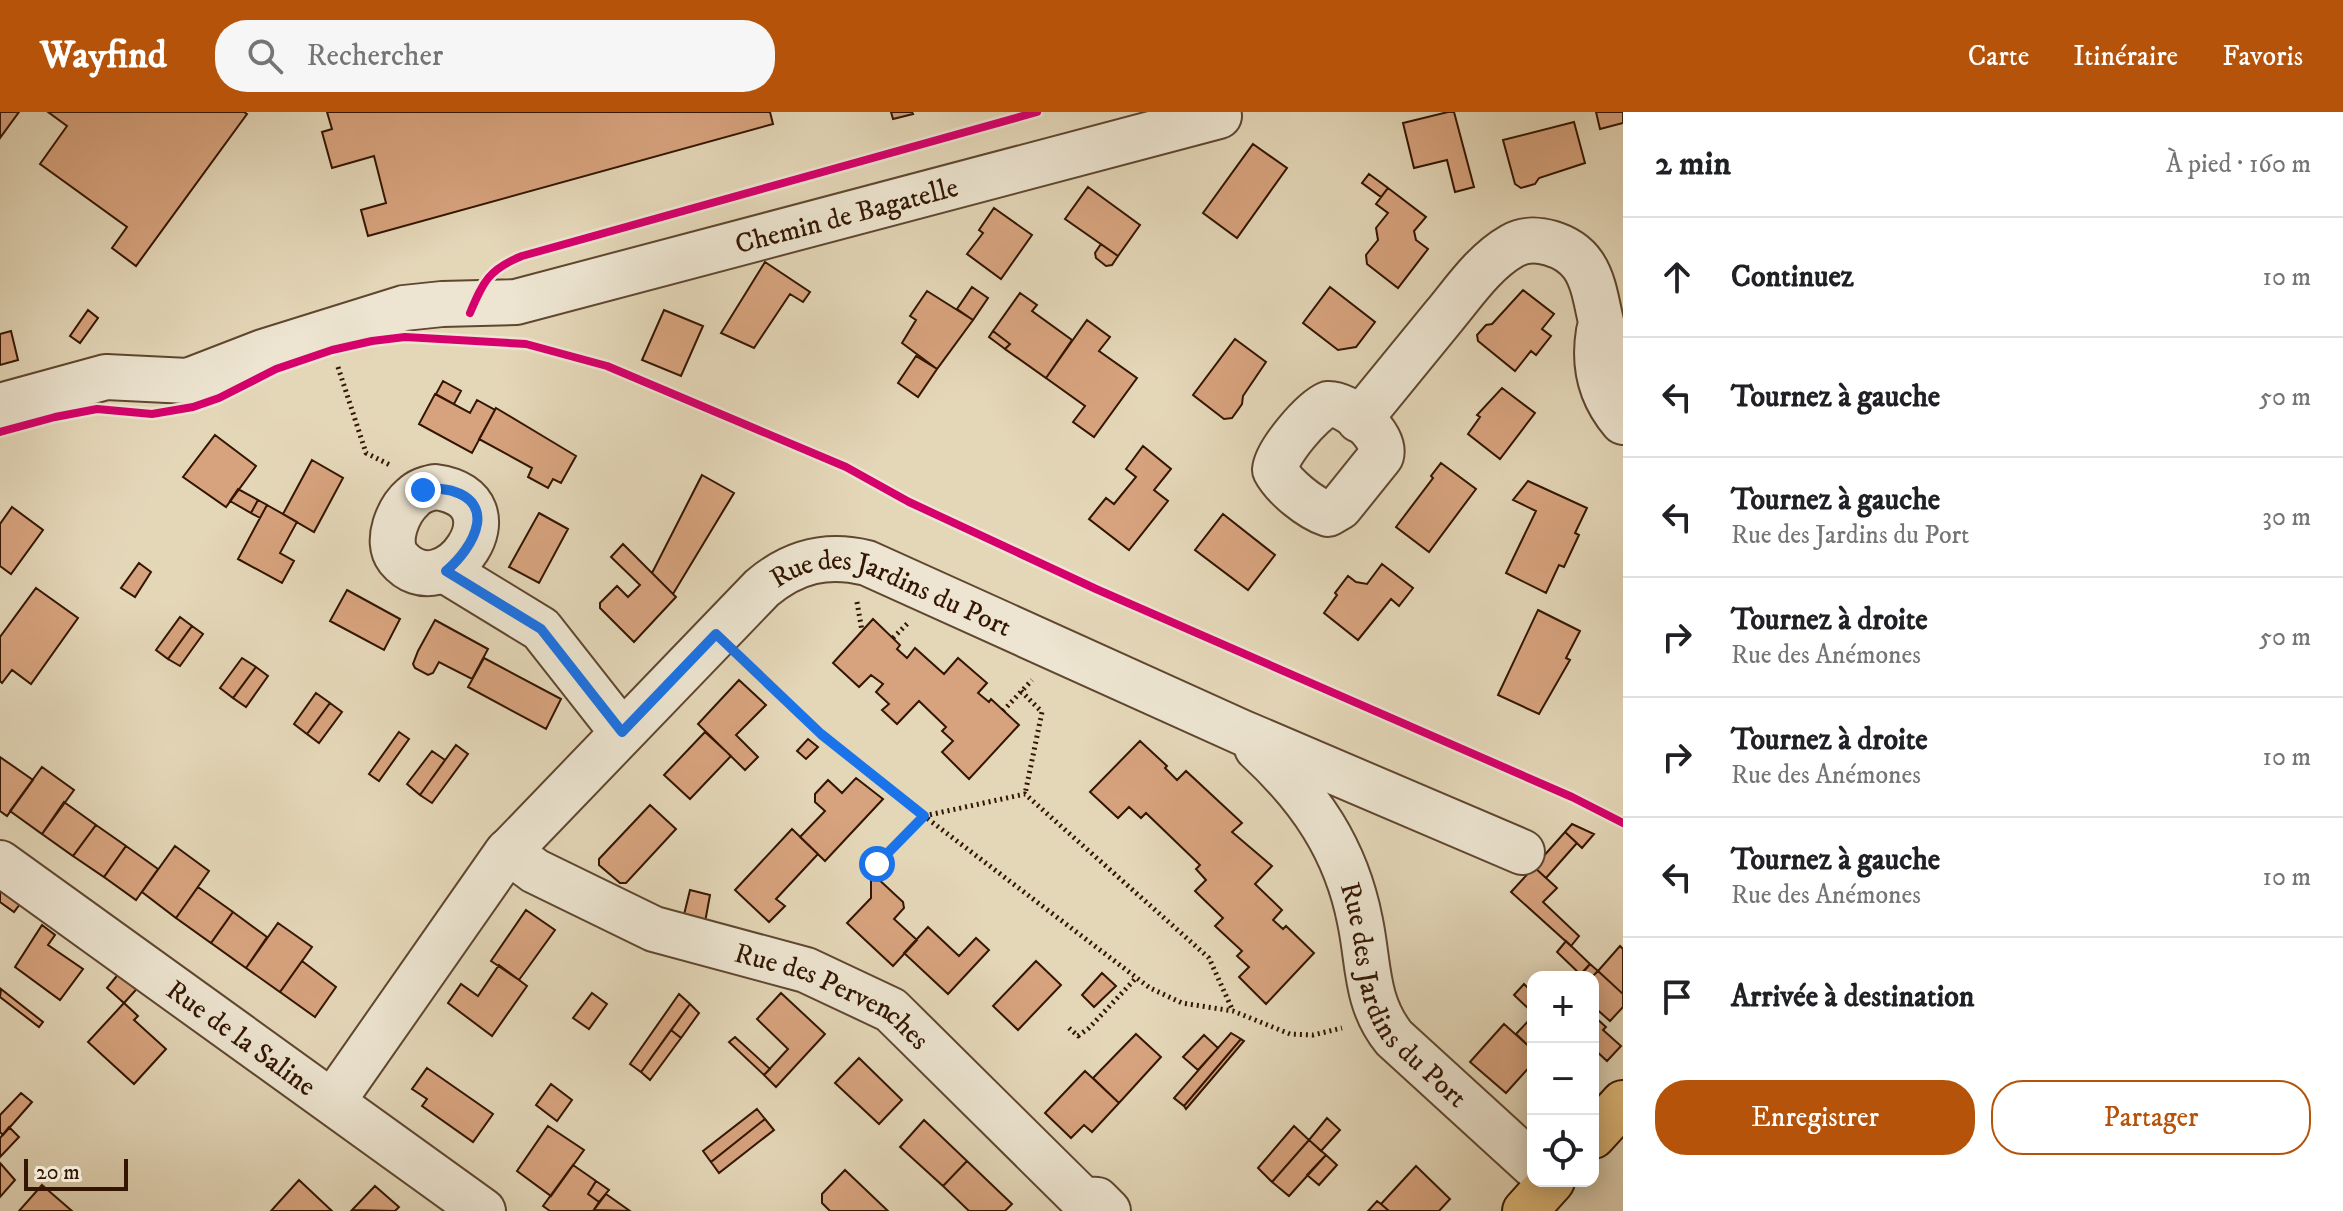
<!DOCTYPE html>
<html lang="fr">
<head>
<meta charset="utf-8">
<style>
	:root { --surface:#fff; --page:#f6f6f6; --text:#202124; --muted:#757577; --line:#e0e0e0; --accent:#b45309 }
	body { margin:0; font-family:"IM FELL DW Pica",serif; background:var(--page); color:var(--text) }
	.controls { position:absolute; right:24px; bottom:24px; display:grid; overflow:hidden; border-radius:16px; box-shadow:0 4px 20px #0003 }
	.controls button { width:72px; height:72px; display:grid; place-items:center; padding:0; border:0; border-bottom:2px solid var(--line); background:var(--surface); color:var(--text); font:40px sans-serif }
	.scale { position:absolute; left:24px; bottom:20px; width:104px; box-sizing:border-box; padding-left:8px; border:4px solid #331501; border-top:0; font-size:22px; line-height:28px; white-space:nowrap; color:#331501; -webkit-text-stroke:6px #ede5d1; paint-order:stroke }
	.stop { position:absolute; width:24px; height:24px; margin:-18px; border:6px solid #1a73e8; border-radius:50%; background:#fff }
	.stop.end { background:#1a73e8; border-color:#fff; box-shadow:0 2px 8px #0008 }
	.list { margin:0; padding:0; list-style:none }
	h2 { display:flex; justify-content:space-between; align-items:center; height:104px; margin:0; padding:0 32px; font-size:34px }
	h2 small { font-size:26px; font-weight:400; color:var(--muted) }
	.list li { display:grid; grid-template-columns:52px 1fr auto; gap:24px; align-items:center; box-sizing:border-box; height:120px; padding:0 32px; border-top:2px solid var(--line) }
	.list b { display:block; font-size:30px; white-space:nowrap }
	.list p { margin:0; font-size:26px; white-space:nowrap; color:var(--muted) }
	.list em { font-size:26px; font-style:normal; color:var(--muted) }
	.actions { display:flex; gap:16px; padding:24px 32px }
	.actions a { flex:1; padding:18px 0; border:2px solid var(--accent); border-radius:32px; text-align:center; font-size:28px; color:var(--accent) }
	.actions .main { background:var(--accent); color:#fff }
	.icon { flex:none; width:44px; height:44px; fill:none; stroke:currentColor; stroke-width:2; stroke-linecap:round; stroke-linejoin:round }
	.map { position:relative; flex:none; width:1623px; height:1099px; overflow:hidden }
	header { display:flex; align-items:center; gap:48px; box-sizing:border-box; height:112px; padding:0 40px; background:var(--accent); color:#fff }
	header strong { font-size:38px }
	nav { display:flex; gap:44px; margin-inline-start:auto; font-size:28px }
	.search { width:560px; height:72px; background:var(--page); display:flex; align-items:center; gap:20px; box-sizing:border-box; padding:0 28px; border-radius:32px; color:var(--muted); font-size:30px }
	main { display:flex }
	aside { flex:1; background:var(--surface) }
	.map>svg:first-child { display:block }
	.building { fill:#d7a37e; stroke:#331501; stroke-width:2 }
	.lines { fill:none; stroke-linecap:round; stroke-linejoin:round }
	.minor-casing { stroke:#5f462f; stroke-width:48 }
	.major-casing { stroke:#331501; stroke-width:48 }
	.path { stroke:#331501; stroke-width:5; stroke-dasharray:2 4; stroke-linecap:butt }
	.minor { stroke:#ede5d1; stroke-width:44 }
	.major { stroke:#e2bc7c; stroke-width:44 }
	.cycleway-casing { stroke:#ede5d1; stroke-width:13 }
	.cycleway { stroke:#d6006c; stroke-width:8 }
	.route { stroke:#1a73e8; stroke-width:10 }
	.labels { text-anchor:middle; stroke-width:7; stroke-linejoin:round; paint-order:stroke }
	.street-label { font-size:28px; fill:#331501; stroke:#ede5d1 }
</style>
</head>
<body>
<header>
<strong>Wayfind</strong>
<div class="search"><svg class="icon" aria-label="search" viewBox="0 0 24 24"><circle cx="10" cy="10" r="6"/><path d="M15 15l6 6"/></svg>Rechercher</div>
<nav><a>Carte</a><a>Itinéraire</a><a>Favoris</a></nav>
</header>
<main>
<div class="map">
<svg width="1623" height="1099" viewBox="0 0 1623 1099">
	<rect width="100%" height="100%" fill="#e4d7b8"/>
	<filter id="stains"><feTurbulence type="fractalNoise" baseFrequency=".0025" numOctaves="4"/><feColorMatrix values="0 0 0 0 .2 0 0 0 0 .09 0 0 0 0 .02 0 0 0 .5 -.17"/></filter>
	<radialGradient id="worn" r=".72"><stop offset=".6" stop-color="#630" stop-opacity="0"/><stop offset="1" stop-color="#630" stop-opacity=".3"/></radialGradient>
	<path class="building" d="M0,0H19L0,26Z
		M48,0H244L247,2L136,154L112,136L127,115L40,52L67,14Z
		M327,0H770L773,12L368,124L361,98L386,91L374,44L332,56L322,20L332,17Z
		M891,0H912L913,2L893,7Z
		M1448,0H1454L1474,75L1455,80L1447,48L1414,56L1403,11Z
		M1596,0H1623V11L1600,17Z
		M1574,10L1585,51L1539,66L1535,72L1521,76L1515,72L1503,28Z
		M1253,32L1287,56L1237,126L1203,101Z
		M1369,62L1388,76L1381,85L1362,71Z
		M1088,75L1140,113L1118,144L1065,107Z
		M1388,76L1426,105L1414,119L1416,128L1428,137L1398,176L1367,152L1366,143L1378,128L1376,116L1388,101L1376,92Z
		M994,96L1032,123L1001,167L967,142L983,121L979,118Z
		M1101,132L1118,144L1112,153L1106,154L1096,146L1095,141Z
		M765,150L810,180L803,190L790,182L754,236L721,221Z
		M972,175L988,186L973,208L957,197Z
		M1330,175L1375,210L1356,235L1338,238L1303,211Z
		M1523,178L1554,202L1542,217L1551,224L1536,243L1531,239L1515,259L1478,229L1477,223L1486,213L1492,212Z
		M927,179L973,208L937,257L902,231L916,208L910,204Z
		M1020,181L1037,193L1032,199L1072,228L1046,266L1005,237L1010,232L993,219Z
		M88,198L98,206L80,231L70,224Z
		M664,198L703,214L681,264L642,248Z
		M1087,208L1110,225L1099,239L1137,266L1094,325L1073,310L1085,294L1046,266Z
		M11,219L18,248L0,253V222Z
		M993,219L1010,232L1005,237L989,225Z
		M1235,227L1266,250L1243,284L1242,292L1232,306L1224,307L1193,283Z
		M916,244L937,257L918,285L898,271Z
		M443,269L461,279L454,292L436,282Z
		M1502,276L1535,301L1500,347L1468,322L1480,305L1477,303Z
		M435,282L470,301L477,288L495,298L472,341L419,312Z
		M496,296L576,344L561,371L553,367L548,376L528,365L532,356L479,327Z
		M215,323L256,354L226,395L183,365Z
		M1143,334L1171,357L1154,378L1168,389L1129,438L1089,407L1106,386L1114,392L1136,365L1126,357Z
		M312,348L343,366L314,420L283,402Z
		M1441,351L1476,377L1429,440L1396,415L1433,366L1431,364Z
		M702,363L734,381L673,482L652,461Z
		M1528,369L1587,396L1575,421L1579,423L1564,455L1559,453L1546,481L1506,461L1536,399L1513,388Z
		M238,377L258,388L251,401L230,389Z
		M258,388L267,393L260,406L251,401Z
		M267,393L297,410L280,441L294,449L282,471L238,447Z
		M12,395L43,418L11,462L0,454V412Z
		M539,401L568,417L539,471L509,455Z
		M1223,402L1275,443L1248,478L1195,438Z
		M623,432L676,485L634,530L600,496V491L617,474L628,485L640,473L611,445Z
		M139,451L151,460L135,485L121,476Z
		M1382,452L1413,476L1399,494L1391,487L1358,528L1324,501L1337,483L1335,481L1348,464L1356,470L1367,472Z
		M36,476L78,506L31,572L12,558L2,571L0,569V525Z
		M347,478L400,507L384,538L330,509Z
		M1538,498L1580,519L1566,546L1570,548L1539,602L1498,583Z
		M180,505L192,514L168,547L156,538Z
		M873,507L900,533L897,537L907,546L915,536L944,562L958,546L987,571L978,581L989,590L991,587L1019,613L969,667L942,640L953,629L942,619L946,615L919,589L897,612L882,598L889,592L876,580L883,572L871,563L859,575L833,551Z
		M435,508L488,537L472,567L439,550L433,561L428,563L415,556L413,552L418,539Z
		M192,514L203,522L180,554L168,547Z
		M242,546L256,555L233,586L220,576Z
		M484,546L561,587L546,617L468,575Z
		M256,555L268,564L246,595L233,586Z
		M739,568L766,593L736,623L758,645L745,658L698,612Z
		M316,581L330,591L307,622L294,612Z
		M330,591L342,600L319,631L307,622Z
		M399,620L409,627L379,669L369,662Z
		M705,620L731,644L690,687L664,663Z
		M808,627L818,635L806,647L797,639Z
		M1140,629L1167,654L1165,656L1177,668L1186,659L1242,711L1232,720L1272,754L1255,772L1282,798L1273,808L1283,817L1286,814L1314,841L1266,892L1239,865L1249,855L1237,844L1242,839L1215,814L1223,806L1195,779L1206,768L1196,757L1200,753L1146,701L1141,706L1129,695L1118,706L1090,680Z
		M456,633L468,642L432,691L420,683Z
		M432,639L445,648L420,683L407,672Z
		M0,645L33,668L7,704L0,699Z
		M42,655L74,678L42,722L10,699Z
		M856,666L883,687L825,749L800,725L825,699L815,690V682L828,668L842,681Z
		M64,690L96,713L73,744L42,722Z
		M650,693L676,717L626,771H620L599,753V747Z
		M1572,712L1594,722L1582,736L1565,720Z
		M96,713L126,734L104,765L73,744Z
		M792,717L818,742L776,787L785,794L769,810L735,778Z
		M1565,720L1577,731L1546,766L1534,755Z
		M126,734L158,757L136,788L104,765Z
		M175,734L209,759L176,806L142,780Z
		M1534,755L1557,776L1543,790L1579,824L1571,834L1511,780Z
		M875,764L903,790L904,796L894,807L917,828L893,854L847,811L871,786V768Z
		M7,771L26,784L14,800L0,790V781Z
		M198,775L233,800L211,831L176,806Z
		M690,778L710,783L703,821L681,815Z
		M526,798L555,818L519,868L491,849Z
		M233,800L267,825L246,856L211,831Z
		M278,811L312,835L280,880L246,856Z
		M42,813L55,823L48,833L83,857L60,888L15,855Z
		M928,815L959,844L976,826L989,838L948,882L904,841Z
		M1566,829L1590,852L1581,863L1557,840Z
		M1620,834L1623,837V882L1598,859Z
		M302,849L336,875L315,905L280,880Z
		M1036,849L1061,873L1018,918L993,894Z
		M1590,852L1598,859L1592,865H1578Z
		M499,853L527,874L492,924L448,891L461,872L478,884Z
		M124,855L144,869L124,891L107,876Z
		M1598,859L1623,882V895L1610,909L1593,894L1592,865Z
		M1102,861L1116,874L1094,895L1082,883Z
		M1524,872L1533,881V901L1514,883Z
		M1,877L43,910L39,915L0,885Z
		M592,881L607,892L589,917L573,906Z
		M781,881L825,922L776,975L764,963L788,937L757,907Z
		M679,882L690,892L641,960L630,952Z
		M124,891L138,904L134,908L166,937L134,972L88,930Z
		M690,892L699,901L681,926L671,918Z
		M1533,904V938L1516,922Z
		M1596,906L1606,915L1603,918L1621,934L1607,949L1593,936V910Z
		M1504,912L1533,938V951L1506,981L1470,950Z
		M671,918L681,926L650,968L641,960Z
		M1231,921L1241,927L1184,994L1174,986Z
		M1136,922L1161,945L1119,991L1093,966Z
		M1204,923L1218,936L1198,958L1183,945Z
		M735,925L770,957L764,963L729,930Z
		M1241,927L1244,929L1186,997L1184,994Z
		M859,946L902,988L879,1012L835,971Z
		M427,956L493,1002L473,1030L422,994L427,987L412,977Z
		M1085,959L1119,991L1092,1020L1084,1013L1071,1026L1045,1001Z
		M551,972L572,988L557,1009L536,993Z
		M21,981L32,990L3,1023L0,1020V1003Z
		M757,997L765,1007L711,1050L703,1039Z
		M1327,1006L1340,1018L1321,1039L1309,1028Z
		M765,1007L774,1018L719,1061L711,1050Z
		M924,1008L967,1049L943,1074L900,1035Z
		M548,1014L584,1038L551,1084L517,1059Z
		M1294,1014L1309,1028L1272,1070L1258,1056Z
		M9,1015L19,1025L0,1045V1026Z
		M1309,1028L1326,1043L1289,1084L1272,1070Z
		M1326,1043L1337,1053L1319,1073L1307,1063Z
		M967,1049L1012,1092L1005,1099H969L943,1074Z
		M0,1051L15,1068L0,1085Z
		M573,1053L596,1069L588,1082L599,1090L593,1099H550L543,1094Z
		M1416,1054L1450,1087L1439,1099H1389L1381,1092Z
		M845,1058L888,1099H830L822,1091V1082Z
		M299,1068L332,1099H271Z
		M596,1069L609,1078L599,1090L588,1082Z
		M42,1073L72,1099H19Z
		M375,1074L399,1095L395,1099L352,1098Z
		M606,1082L630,1099L594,1098Z
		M1377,1089L1381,1092L1389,1099H1368Z"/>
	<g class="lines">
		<g class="minor-casing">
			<g id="minor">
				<path d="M1599,219C1593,254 1600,283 1623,310"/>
				<path d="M1328,292C1347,291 1387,323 1381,344L1340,395L1328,402C1310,396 1284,375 1275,358C1276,341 1312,299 1328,292Z"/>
				<path id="s1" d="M0,294L106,265L188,269L263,240L404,196L442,192L516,190L1219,4"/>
				<path d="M1359,308C1388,273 1416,238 1444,204C1464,180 1484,150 1512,134C1534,121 1569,133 1583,153C1603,182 1595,230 1623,254"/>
				<path d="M435,375C526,387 444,502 398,446C385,429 398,398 413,385C419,379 426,377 435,375Z"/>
				<path d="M446,459L541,517L622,620"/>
				<path id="s2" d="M1257,636C1310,685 1346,737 1360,809C1369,851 1365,890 1394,926L1533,1053"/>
				<path id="s3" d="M508,739L535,759L654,817L806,858L891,898L1082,1087L1097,1088L1108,1099"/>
				<path id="s4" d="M0,751L483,1099"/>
				<path id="s5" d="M333,989L505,743L762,476C794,449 827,441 867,451L1241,620L1522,740"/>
			</g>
		</g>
		<g class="major-casing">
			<path id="major" d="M1593,1024L1623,991
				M1525,1099L1552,1069"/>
		</g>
		<path class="path" d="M338,255L366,341L390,353
			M857,490L862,519
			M893,526L908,511
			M746,550L821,622L861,656L1150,876L1182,891L1233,899L1290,922L1313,923L1342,916
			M1021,579L1042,600L1025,682
			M1003,599L1032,568
			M867,756L877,752L924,704L1025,682L1209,846L1233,899
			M1069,916L1078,924L1089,916L1136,866"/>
		<use href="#minor" class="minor"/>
		<use href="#major" class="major"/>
		<g class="cycleway-casing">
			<path id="cycleway" d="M470,201C483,170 489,157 522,144L1037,0
				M0,320L55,305L97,297L152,302L193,295L219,286L276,257L332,238L372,229L405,225L526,232L607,254L846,355L909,390L1096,477L1572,685L1623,711"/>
		</g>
		<use href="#cycleway" class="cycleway"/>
	</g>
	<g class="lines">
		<path class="route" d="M423,378C445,373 482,382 477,412C474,430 459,448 446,459L541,517L622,620L716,522L821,622L924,704L877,752"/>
	</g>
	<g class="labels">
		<g class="street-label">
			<text dy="10" stroke="none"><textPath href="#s1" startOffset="874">Chemin de Bagatelle</textPath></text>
			<text dy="10" stroke="none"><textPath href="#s5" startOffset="812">Rue des Jardins du Port</textPath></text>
			<text dy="10" stroke="none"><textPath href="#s2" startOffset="294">Rue des Jardins du Port</textPath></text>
			<text dy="10" stroke="none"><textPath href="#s3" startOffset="358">Rue des Pervenches</textPath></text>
			<text dy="10" stroke="none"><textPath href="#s4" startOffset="298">Rue de la Saline</textPath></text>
		</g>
	</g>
	<rect width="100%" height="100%" filter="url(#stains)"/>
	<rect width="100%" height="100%" fill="url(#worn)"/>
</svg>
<div class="controls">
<button>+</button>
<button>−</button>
<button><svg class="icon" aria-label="locate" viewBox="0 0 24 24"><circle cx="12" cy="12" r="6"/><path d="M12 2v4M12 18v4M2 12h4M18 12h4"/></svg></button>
</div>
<div class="scale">20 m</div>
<div class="stop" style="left:877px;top:752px"></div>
<div class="stop end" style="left:423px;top:378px"></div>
</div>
<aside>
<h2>2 min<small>À pied · 160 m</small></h2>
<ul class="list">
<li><svg class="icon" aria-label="ahead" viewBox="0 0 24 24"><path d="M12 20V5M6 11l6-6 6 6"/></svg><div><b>Continuez</b></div><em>10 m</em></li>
<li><svg class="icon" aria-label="left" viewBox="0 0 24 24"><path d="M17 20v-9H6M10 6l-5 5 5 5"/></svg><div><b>Tournez à gauche</b></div><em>50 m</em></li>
<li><svg class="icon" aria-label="left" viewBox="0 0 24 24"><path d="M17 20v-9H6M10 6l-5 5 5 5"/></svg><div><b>Tournez à gauche</b><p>Rue des Jardins du Port</p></div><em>30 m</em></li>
<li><svg class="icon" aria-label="right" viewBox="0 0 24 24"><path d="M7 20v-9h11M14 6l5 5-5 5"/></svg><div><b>Tournez à droite</b><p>Rue des Anémones</p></div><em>50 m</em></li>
<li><svg class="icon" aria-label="right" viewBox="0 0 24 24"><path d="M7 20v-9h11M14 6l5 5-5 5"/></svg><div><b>Tournez à droite</b><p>Rue des Anémones</p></div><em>10 m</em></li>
<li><svg class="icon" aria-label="left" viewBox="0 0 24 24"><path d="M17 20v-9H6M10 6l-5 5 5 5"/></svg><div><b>Tournez à gauche</b><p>Rue des Anémones</p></div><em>10 m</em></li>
<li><svg class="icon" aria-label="arrive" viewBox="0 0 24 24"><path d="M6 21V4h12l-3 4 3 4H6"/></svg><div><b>Arrivée à destination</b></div></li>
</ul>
<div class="actions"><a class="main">Enregistrer</a><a>Partager</a></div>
</aside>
</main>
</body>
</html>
